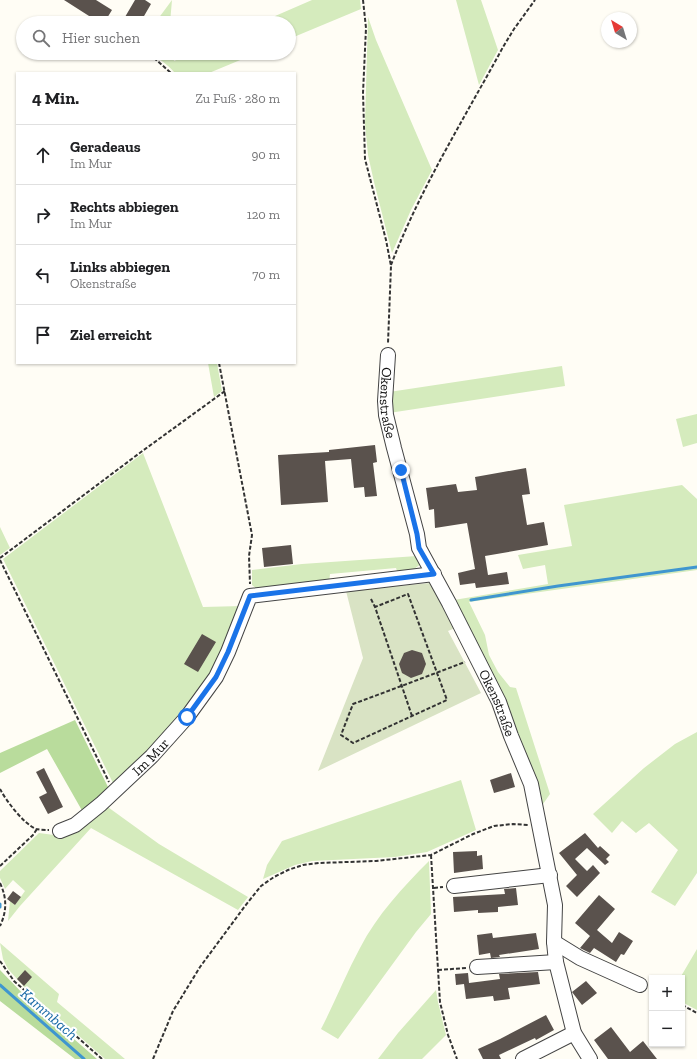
<!DOCTYPE html>
<html lang="de">
<head>
<meta charset="utf-8">
<style>
	:root { --surface:#fff; --page:#f6f6f6; --text:#202124; --muted:#757577; --line:#e0e0e0 }
	body { margin:0; font-family:"Zilla Slab",serif; background:var(--page); color:var(--text) }
	.controls { position:absolute; right:12px; bottom:12px; display:grid; overflow:hidden; border-radius:0px; box-shadow:0 1px 3px #0004 }
	.controls button { width:36px; height:36px; display:grid; place-items:center; padding:0; border:0; border-bottom:1px solid var(--line); background:var(--surface); color:var(--text); font:20px sans-serif }
	.compass { position:absolute; left:601px; top:12px; width:36px; height:36px; border-radius:50%; background:var(--surface); box-shadow:0 1px 3px #0004; rotate:322deg }
	.stop { position:absolute; width:12px; height:12px; margin:-9px; border:3px solid #1a73e8; border-radius:50%; background:#fff }
	.stop.end { background:#1a73e8; border-color:#fff; box-shadow:0 1px 4px #0008 }
	.list { margin:0; padding:0; list-style:none }
	h2 { display:flex; justify-content:space-between; align-items:center; height:52px; margin:0; padding:0 16px; font-size:17px }
	h2 small { font-size:13px; font-weight:400; color:var(--muted) }
	.list li { display:grid; grid-template-columns:26px 1fr auto; gap:12px; align-items:center; box-sizing:border-box; height:60px; padding:0 16px; border-top:1px solid var(--line) }
	.list b { display:block; font-size:15px; white-space:nowrap }
	.list p { margin:0; font-size:13px; white-space:nowrap; color:var(--muted) }
	.list em { font-size:13px; font-style:normal; color:var(--muted) }
	.icon { flex:none; width:22px; height:22px; fill:none; stroke:currentColor; stroke-width:2; stroke-linecap:round; stroke-linejoin:round }
	.map { position:relative; flex:none; width:697px; height:1059px; overflow:hidden }
	.search { position:absolute; background:var(--surface); box-shadow:0 1px 3px #0004; left:16px; top:16px; width:280px; height:44px; display:flex; align-items:center; gap:10px; box-sizing:border-box; padding:0 14px; border-radius:22px; color:var(--muted); font-size:15px }
	.panel { position:absolute; background:var(--surface); box-shadow:0 1px 3px #0004; left:16px; top:72px; width:280px; height:292px; border-radius:0px }
	.map>svg:first-child { display:block }
	.green { fill:#d5ebbd }
	.forest { fill:#b9dc9c }
	.cemetery { fill:#d9e3c4 }
	.lines { fill:none; stroke-linecap:round; stroke-linejoin:round }
	.stream { stroke:#3f96cf; stroke-width:3 }
	.building { fill:#5a524d }
	.minor-casing { stroke:#444; stroke-width:16 }
	.path { stroke:#333; stroke-width:2; stroke-dasharray:4 2; stroke-linecap:butt }
	.minor { stroke:#fff; stroke-width:14 }
	.route { stroke:#1a73e8; stroke-width:5 }
	.labels { text-anchor:middle; stroke-width:4; stroke-linejoin:round; paint-order:stroke }
	.street-label { font-size:14px; fill:#111; stroke:#fff }
	.water-label { font-size:15px; font-style:italic; fill:#1768a6; stroke:#fff }
</style>
</head>
<body>
<div class="map">
<svg width="697" height="1059" viewBox="0 0 697 1059">
	<rect width="100%" height="100%" fill="#fffdf5"/>
	<path class="green" d="M172,0L170,23H155Z
		M312,0H360L361,9L289,39V23H259Z
		M456,0H481L498,50L479,85Z
		M368,17L376,40L432,170L411,210L392,253L374,182L368,155L365,124Z
		M148,53H173L174,61L193,53H257L209,73H175C168,65 158,57 148,53Z
		M208,363H217L222,391L214,397Z
		M562,366L565,386L389,413V392Z
		M697,414V443L683,447L676,419Z
		M143,453L203,607L242,606L225,650L189,708L114,785L3,559Z
		M682,485L697,499V570L469,602L485,635L489,655L498,672L510,687L516,688L550,794L541,807L454,600L548,584L545,565L523,569L518,555L572,546L564,505Z
		M0,527L10,548L0,555Z
		M417,556L421,564L410,572L398,574L396,568L330,574L329,583L258,590L252,585V570L302,564Z
		M697,732V873L675,906L651,892L678,850L649,823L636,833L622,821L612,833L593,814L644,768L675,744Z
		M461,780L476,830L427,852L395,857L312,861L295,865L263,879L267,865L282,841Z
		M105,805L159,844L248,897L238,910L91,828L20,906L8,921L10,901L15,905L25,891L13,880L5,889L0,878V871L39,833L54,835L63,833Z
		M429,861L431,914L416,932L338,1039L321,1029C335,1002 346,974 360,948C377,915 403,887 429,861Z
		M0,943L59,994L57,1002L125,1059H105L26,989L8,969L3,959Z
		M697,949V1010L682,1002V978H680Z
		M436,990L438,1002L446,1035L422,1059H378L398,1033Z"/>
	<path class="forest" d="M75,720L109,789L84,814L47,749L0,773V753Z
		M0,970L29,1000L97,1059H75L0,1001Z"/>
	<path class="cemetery" d="M430,583L455,628L448,631L481,693L318,771L363,658L346,591Z"/>
	<g class="lines">
		<path class="stream" d="M471,600L558,586L697,567
			M0,904V907
			M0,985L84,1059"/>
	</g>
	<path class="building" d="M64,0H96L112,10L104,23H100Z
		M135,0H145L151,4L140,23H134L125,17Z
		M375,445L377,462L373,463L377,496L365,497L364,487L354,488L351,459L325,461L328,502L281,505L278,455L329,452V450Z
		M526,468L530,494L522,495L527,525L544,522L548,545L485,556L488,575L507,572L509,584L476,588L475,583L460,585L458,573L475,569L467,523L435,528L434,509L429,510L426,488L456,484L458,492L477,490L475,477Z
		M291,545L293,564L264,567L262,548Z
		M202,634L216,642L198,672L184,664Z
		M412,650L422,653L426,664L422,674L411,678L402,673L399,664L404,653Z
		M44,768L63,807L48,814L39,797L47,793L36,772Z
		M511,773L515,787L494,793L490,780Z
		M585,833L598,848L600,846L610,855L606,859L609,862L605,865L587,848L575,859L587,871L593,865L600,873L577,897L566,886L577,875L559,853Z
		M477,851V856L482,855L483,869L454,873L453,852Z
		M516,888L518,905L498,907V912L478,913V910L454,912L453,897L505,894L504,889Z
		M13,891L21,897L15,905L7,899Z
		M599,895L615,909L597,930L612,943L619,932L633,941L624,955L621,954L616,962L594,948L590,953L580,948L590,936L575,923Z
		M492,933L493,938L536,933L539,949L499,955L500,957L491,958L490,953L479,955L477,935Z
		M25,970L32,977L24,986L17,979Z
		M538,972L540,984L508,988L510,999L494,1001L493,996L466,999L464,984L456,985L455,974L468,973L469,983L500,979L499,974Z
		M586,981L597,993L582,1005L572,992Z
		M546,1015L554,1030L536,1040L535,1038L499,1055L501,1059H483L478,1049L500,1039Z
		M611,1027L630,1052L643,1041L657,1059H608L594,1040Z"/>
	<g class="lines">
		<g class="minor-casing">
			<g id="minor">
				<path id="s1" d="M388,355L385,401L386,415L394,448L417,534L419,548L449,603L499,702L511,736L531,784L555,905L554,942L556,962L574,1033L590,1059"/>
				<path id="s2" d="M60,831L75,825L101,804L152,756L187,717L216,677L228,652L250,596L434,574"/>
				<path d="M454,886L550,875"/>
				<path d="M554,942L580,958L640,985"/>
				<path d="M477,967L556,962"/>
				<path d="M523,1059L574,1033"/>
			</g>
		</g>
		<path class="path" d="M363,0L366,28L363,93L365,159L386,240L391,266L388,343
			M143,53L153,57L171,73
			M391,265C420,189 464,119 503,47L514,29L535,0
			M219,363L252,535L249,556L250,584
			M0,558L141,452L225,391
			M0,560L109,782
			M371,599L375,607
			M412,716L375,607L408,594L447,700L353,743L341,735L353,704C391,690 428,676 465,662
			M0,789C7,802 23,823 36,829C40,830 45,830 49,830
			M431,855L440,1002L448,1035L457,1059
			M0,866L33,835L37,829
			M0,883C7,898 7,911 0,926
			M434,888L443,887
			M0,961L14,981L102,1059
			M438,970L466,968
			M682,1005L697,1013
			M153,1059L173,1011L200,967L245,906L261,886L274,877L288,870L303,865L319,863L376,861L431,855L473,834L494,826L513,824L529,825"/>
		<use href="#minor" class="minor"/>
	</g>
	<g class="lines">
		<path class="route" d="M187,717L216,677L228,652L250,596L434,574L419,548L417,534L401,470"/>
	</g>
	<g class="labels">
		<g class="street-label">
			<text dy="5" stroke="none"><textPath href="#s1" startOffset="48">Okenstraße</textPath></text>
			<text dy="5" stroke="none"><textPath href="#s1" startOffset="371">Okenstraße</textPath></text>
			<text dy="5" stroke="none"><textPath href="#s2" startOffset="118">Im Mur</textPath></text>
		</g>
		<g class="water-label">
			<text transform="translate(49 1014) rotate(41)" y="5">Kammbach</text>
		</g>
	</g>
</svg>
<div class="controls">
<button>+</button>
<button>−</button>
</div>
<svg class="compass" viewBox="-18 -18 36 36"><path d="M0-13l5 13h-10z" fill="#e53935"/><path d="M0 13l5-13h-10z" fill="#757577"/></svg>
<div class="stop" style="left:187px;top:717px"></div>
<div class="stop end" style="left:401px;top:470px"></div>
<div class="search"><svg class="icon" aria-label="search" viewBox="0 0 24 24"><circle cx="10" cy="10" r="6"/><path d="M15 15l6 6"/></svg>Hier suchen</div>
<section class="panel">
<h2>4 Min.<small>Zu Fuß · 280 m</small></h2>
<ul class="list">
<li><svg class="icon" aria-label="ahead" viewBox="0 0 24 24"><path d="M12 20V5M6 11l6-6 6 6"/></svg><div><b>Geradeaus</b><p>Im Mur</p></div><em>90 m</em></li>
<li><svg class="icon" aria-label="right" viewBox="0 0 24 24"><path d="M7 20v-9h11M14 6l5 5-5 5"/></svg><div><b>Rechts abbiegen</b><p>Im Mur</p></div><em>120 m</em></li>
<li><svg class="icon" aria-label="left" viewBox="0 0 24 24"><path d="M17 20v-9H6M10 6l-5 5 5 5"/></svg><div><b>Links abbiegen</b><p>Okenstraße</p></div><em>70 m</em></li>
<li><svg class="icon" aria-label="arrive" viewBox="0 0 24 24"><path d="M6 21V4h12l-3 4 3 4H6"/></svg><div><b>Ziel erreicht</b></div></li>
</ul>
</section>
</div>
</body>
</html>
